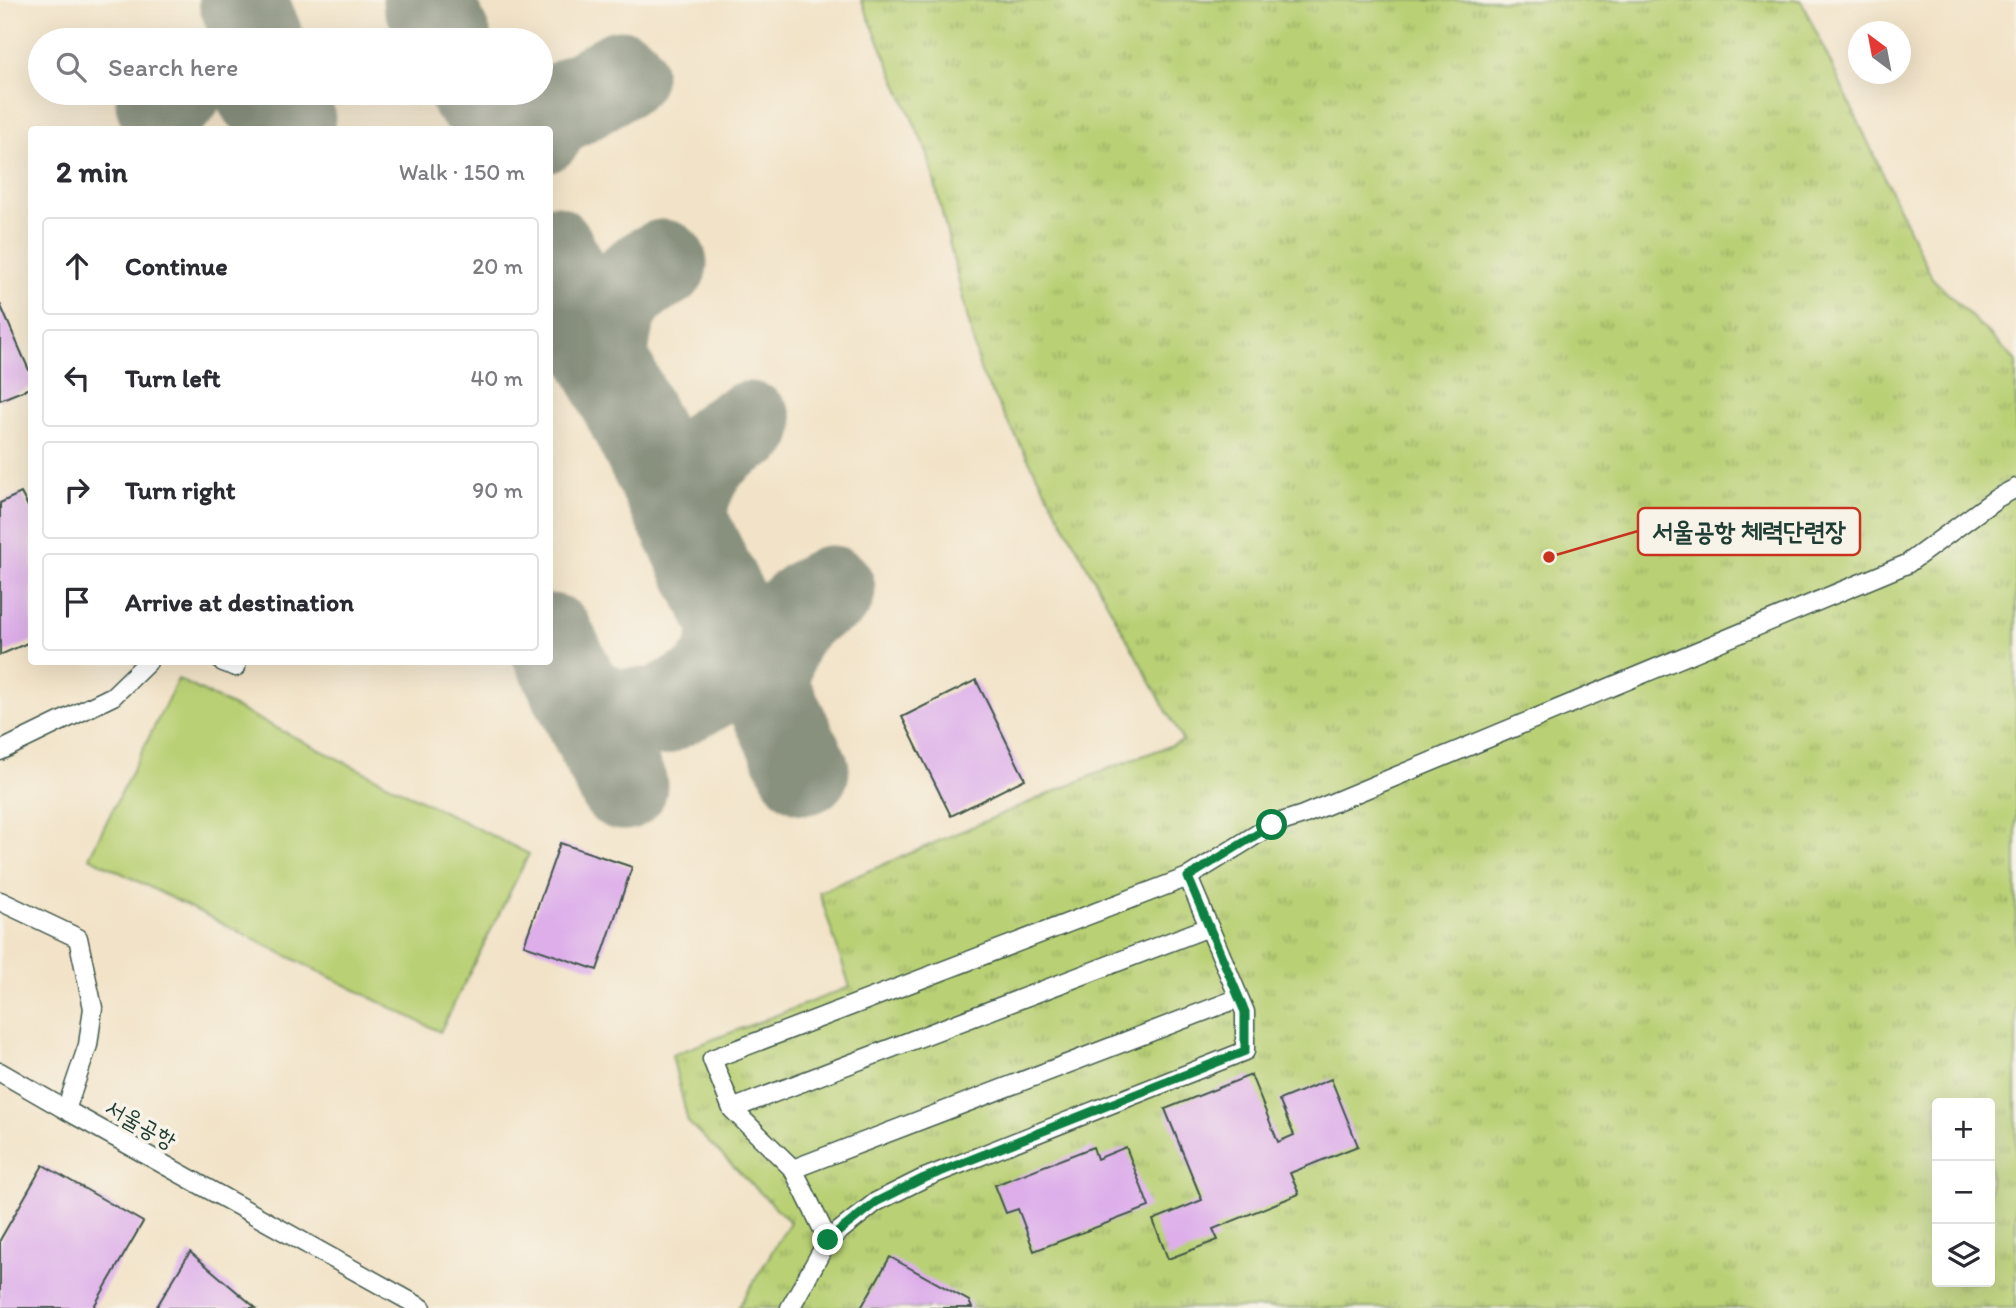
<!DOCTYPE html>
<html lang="en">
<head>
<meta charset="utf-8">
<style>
	:root { --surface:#fff; --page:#f2f2f3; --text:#2b2b33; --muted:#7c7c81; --line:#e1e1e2 }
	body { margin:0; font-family:Itim,"Poor Story",sans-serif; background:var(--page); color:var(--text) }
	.controls { position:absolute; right:21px; bottom:21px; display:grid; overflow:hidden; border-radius:7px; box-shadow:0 7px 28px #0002 }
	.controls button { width:63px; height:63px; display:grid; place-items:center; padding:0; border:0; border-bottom:2px solid var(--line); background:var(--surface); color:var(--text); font:35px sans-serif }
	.compass { position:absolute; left:1848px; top:21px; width:63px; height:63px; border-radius:50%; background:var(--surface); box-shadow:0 7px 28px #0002; rotate:328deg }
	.stop { position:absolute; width:21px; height:21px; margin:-16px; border:5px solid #0b8043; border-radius:50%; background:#fff }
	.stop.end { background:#0b8043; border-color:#fff; box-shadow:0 2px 7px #0008 }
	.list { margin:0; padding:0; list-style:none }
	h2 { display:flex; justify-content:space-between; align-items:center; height:91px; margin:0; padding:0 28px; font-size:30px }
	h2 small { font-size:23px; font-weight:400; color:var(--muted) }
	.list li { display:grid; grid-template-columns:46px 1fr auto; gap:21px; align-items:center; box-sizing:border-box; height:98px; margin:0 14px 14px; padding:0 14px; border:2px solid var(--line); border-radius:7px }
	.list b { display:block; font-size:26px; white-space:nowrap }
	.list em { font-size:23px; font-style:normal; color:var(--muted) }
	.icon { flex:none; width:38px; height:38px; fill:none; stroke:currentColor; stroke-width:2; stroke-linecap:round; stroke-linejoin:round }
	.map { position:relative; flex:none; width:2016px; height:1308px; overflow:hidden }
	.search { position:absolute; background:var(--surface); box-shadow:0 7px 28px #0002; left:28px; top:28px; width:525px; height:77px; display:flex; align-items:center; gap:18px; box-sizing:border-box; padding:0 24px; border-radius:38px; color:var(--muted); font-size:26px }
	.panel { position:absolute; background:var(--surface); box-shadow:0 7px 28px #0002; left:28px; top:126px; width:525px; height:539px; border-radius:7px }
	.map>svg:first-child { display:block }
	.grass { fill:url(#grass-tufts); stroke:#6c8654; stroke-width:2; fill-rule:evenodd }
	.pitch { fill:#b9d075; stroke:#6c8654; stroke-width:2 }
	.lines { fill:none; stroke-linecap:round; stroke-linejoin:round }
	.taxiway { stroke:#88907e; stroke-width:89 }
	.building { fill:#ddaeea }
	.lane-casing { stroke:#3f564a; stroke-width:21 }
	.lane { stroke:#fff; stroke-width:18 }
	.route { stroke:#0b8043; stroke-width:9 }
	.labels { text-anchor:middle; stroke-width:7; stroke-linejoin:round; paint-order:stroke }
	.street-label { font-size:24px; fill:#1f3d34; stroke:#f7f3e8 }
	.leader { fill:none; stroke:#c8321e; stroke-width:2.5 }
	.callout-dot { fill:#c8321e; stroke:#f7f3e8; stroke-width:2.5 }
	.callout { fill:#f7f3e8; stroke:#c8321e; stroke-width:2.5 }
	.callout-label { font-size:26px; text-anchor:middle; font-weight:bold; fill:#1f3d34 }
</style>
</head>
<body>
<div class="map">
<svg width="2016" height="1308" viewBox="0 0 2016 1308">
	<defs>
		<pattern id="grass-tufts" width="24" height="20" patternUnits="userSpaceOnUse" patternTransform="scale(1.75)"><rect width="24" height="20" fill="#b9d075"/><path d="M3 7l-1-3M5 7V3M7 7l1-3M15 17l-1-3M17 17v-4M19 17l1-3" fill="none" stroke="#96aa61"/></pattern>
	</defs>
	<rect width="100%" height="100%" fill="#f7f3e8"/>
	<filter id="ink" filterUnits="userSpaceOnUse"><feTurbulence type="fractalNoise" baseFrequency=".0143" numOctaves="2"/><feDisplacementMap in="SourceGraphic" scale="14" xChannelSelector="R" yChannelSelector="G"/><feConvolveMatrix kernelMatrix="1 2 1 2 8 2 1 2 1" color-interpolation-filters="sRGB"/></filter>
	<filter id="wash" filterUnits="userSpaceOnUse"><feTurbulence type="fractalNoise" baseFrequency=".00686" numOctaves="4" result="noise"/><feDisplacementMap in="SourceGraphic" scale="28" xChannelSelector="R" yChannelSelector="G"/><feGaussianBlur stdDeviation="1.57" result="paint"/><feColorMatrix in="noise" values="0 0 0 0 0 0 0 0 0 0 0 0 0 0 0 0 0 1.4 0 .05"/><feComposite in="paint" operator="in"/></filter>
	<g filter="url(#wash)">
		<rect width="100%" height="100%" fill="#f2e3c8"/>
		<path class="grass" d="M861,0H1801L1932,278L2016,361V1308H738L790,1222L688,1122L672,1055L850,987L819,892L1110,768L1183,741L981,373L928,155ZM1937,1103H1990V1282H1937Z"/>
		<path class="pitch" d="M178,679L529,854L440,1032L89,857Z"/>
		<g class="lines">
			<path class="taxiway" d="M243,0L259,40
				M427,0L447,40
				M260,93L291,119
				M474,93L488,102L546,117
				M160,102L177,93
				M540,130L546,117L621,74
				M550,249L805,770
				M604,359C607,310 617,286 663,264
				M681,517C691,470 705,448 749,426
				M550,638L623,786
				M765,688C771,636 783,614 831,590
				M578,695L610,713L658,712L709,686L726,663L736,628"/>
		</g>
		<g id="blocks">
			<path class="building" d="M0,304L32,377V387L0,400Z
				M21,493L32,514V641L0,655V503Z
				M976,680L1025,779L951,816L902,717Z
				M560,843L632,867L597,970L524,945Z
				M1251,1075L1278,1142L1294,1135L1279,1100L1331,1079L1358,1146L1290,1173L1299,1194L1213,1229L1218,1240L1168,1259L1153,1220L1202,1200L1165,1109Z
				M1093,1147L1097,1159L1126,1147L1149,1207L1034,1251L1018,1209L1006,1213L995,1185Z
				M43,1165L143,1222L93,1308H0V1240Z
				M190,1252L256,1308H156Z
				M890,1257L969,1301L972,1308H861Z"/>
		</g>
	</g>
	<g filter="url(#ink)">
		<use href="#blocks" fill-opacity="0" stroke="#3f564a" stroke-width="2"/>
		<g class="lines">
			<g class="lane-casing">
				<path id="lane" d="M223,662L236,667
					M0,751L113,696L148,662
					M1188,877L1272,825L1303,815L1907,564L1997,498L2016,488
					M0,901L78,938L93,1008L88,1045L66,1110L422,1308
					M0,1072L66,1110
					M732,1109L1209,927
					M793,1169L1239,998
					M790,1308L828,1240L876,1202L922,1179L1245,1051V1012L1188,877L712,1059L732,1109L793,1169L828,1240"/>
			</g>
			<use href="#lane" class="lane"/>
		</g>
	</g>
	<g class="lines" filter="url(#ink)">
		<path class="route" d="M828,1240L876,1202L922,1179L1245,1051V1012L1188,877L1272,825"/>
	</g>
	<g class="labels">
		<g class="street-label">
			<text transform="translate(141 1124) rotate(29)" y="8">서울공항</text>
		</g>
	</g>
	<path class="leader" d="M1549 557L1638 531"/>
	<circle class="callout-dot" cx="1549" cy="557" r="7"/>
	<rect class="callout" x="1638" y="508" width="222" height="47" rx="7"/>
	<g class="callout-label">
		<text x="1749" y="540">서울공항 체력단련장</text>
	</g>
</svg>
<div class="controls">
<button>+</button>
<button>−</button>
<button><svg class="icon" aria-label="layers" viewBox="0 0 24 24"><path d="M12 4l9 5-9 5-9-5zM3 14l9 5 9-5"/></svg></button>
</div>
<svg class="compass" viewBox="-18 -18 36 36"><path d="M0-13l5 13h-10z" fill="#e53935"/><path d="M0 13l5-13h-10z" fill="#7c7c81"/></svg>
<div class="stop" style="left:1272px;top:825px"></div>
<div class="stop end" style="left:828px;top:1240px"></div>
<div class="search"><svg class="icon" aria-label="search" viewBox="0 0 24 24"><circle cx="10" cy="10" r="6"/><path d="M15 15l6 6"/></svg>Search here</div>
<section class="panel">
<h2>2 min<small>Walk · 150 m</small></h2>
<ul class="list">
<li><svg class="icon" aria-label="ahead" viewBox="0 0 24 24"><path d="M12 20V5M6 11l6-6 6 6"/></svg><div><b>Continue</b></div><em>20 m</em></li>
<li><svg class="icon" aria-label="left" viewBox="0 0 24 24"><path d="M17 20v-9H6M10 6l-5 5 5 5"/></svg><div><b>Turn left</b></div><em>40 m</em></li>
<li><svg class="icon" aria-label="right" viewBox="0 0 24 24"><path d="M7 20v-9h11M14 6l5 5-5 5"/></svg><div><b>Turn right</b></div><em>90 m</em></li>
<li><svg class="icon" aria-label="arrive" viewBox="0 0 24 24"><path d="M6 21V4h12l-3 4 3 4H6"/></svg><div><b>Arrive at destination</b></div></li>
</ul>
</section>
</div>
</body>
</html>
